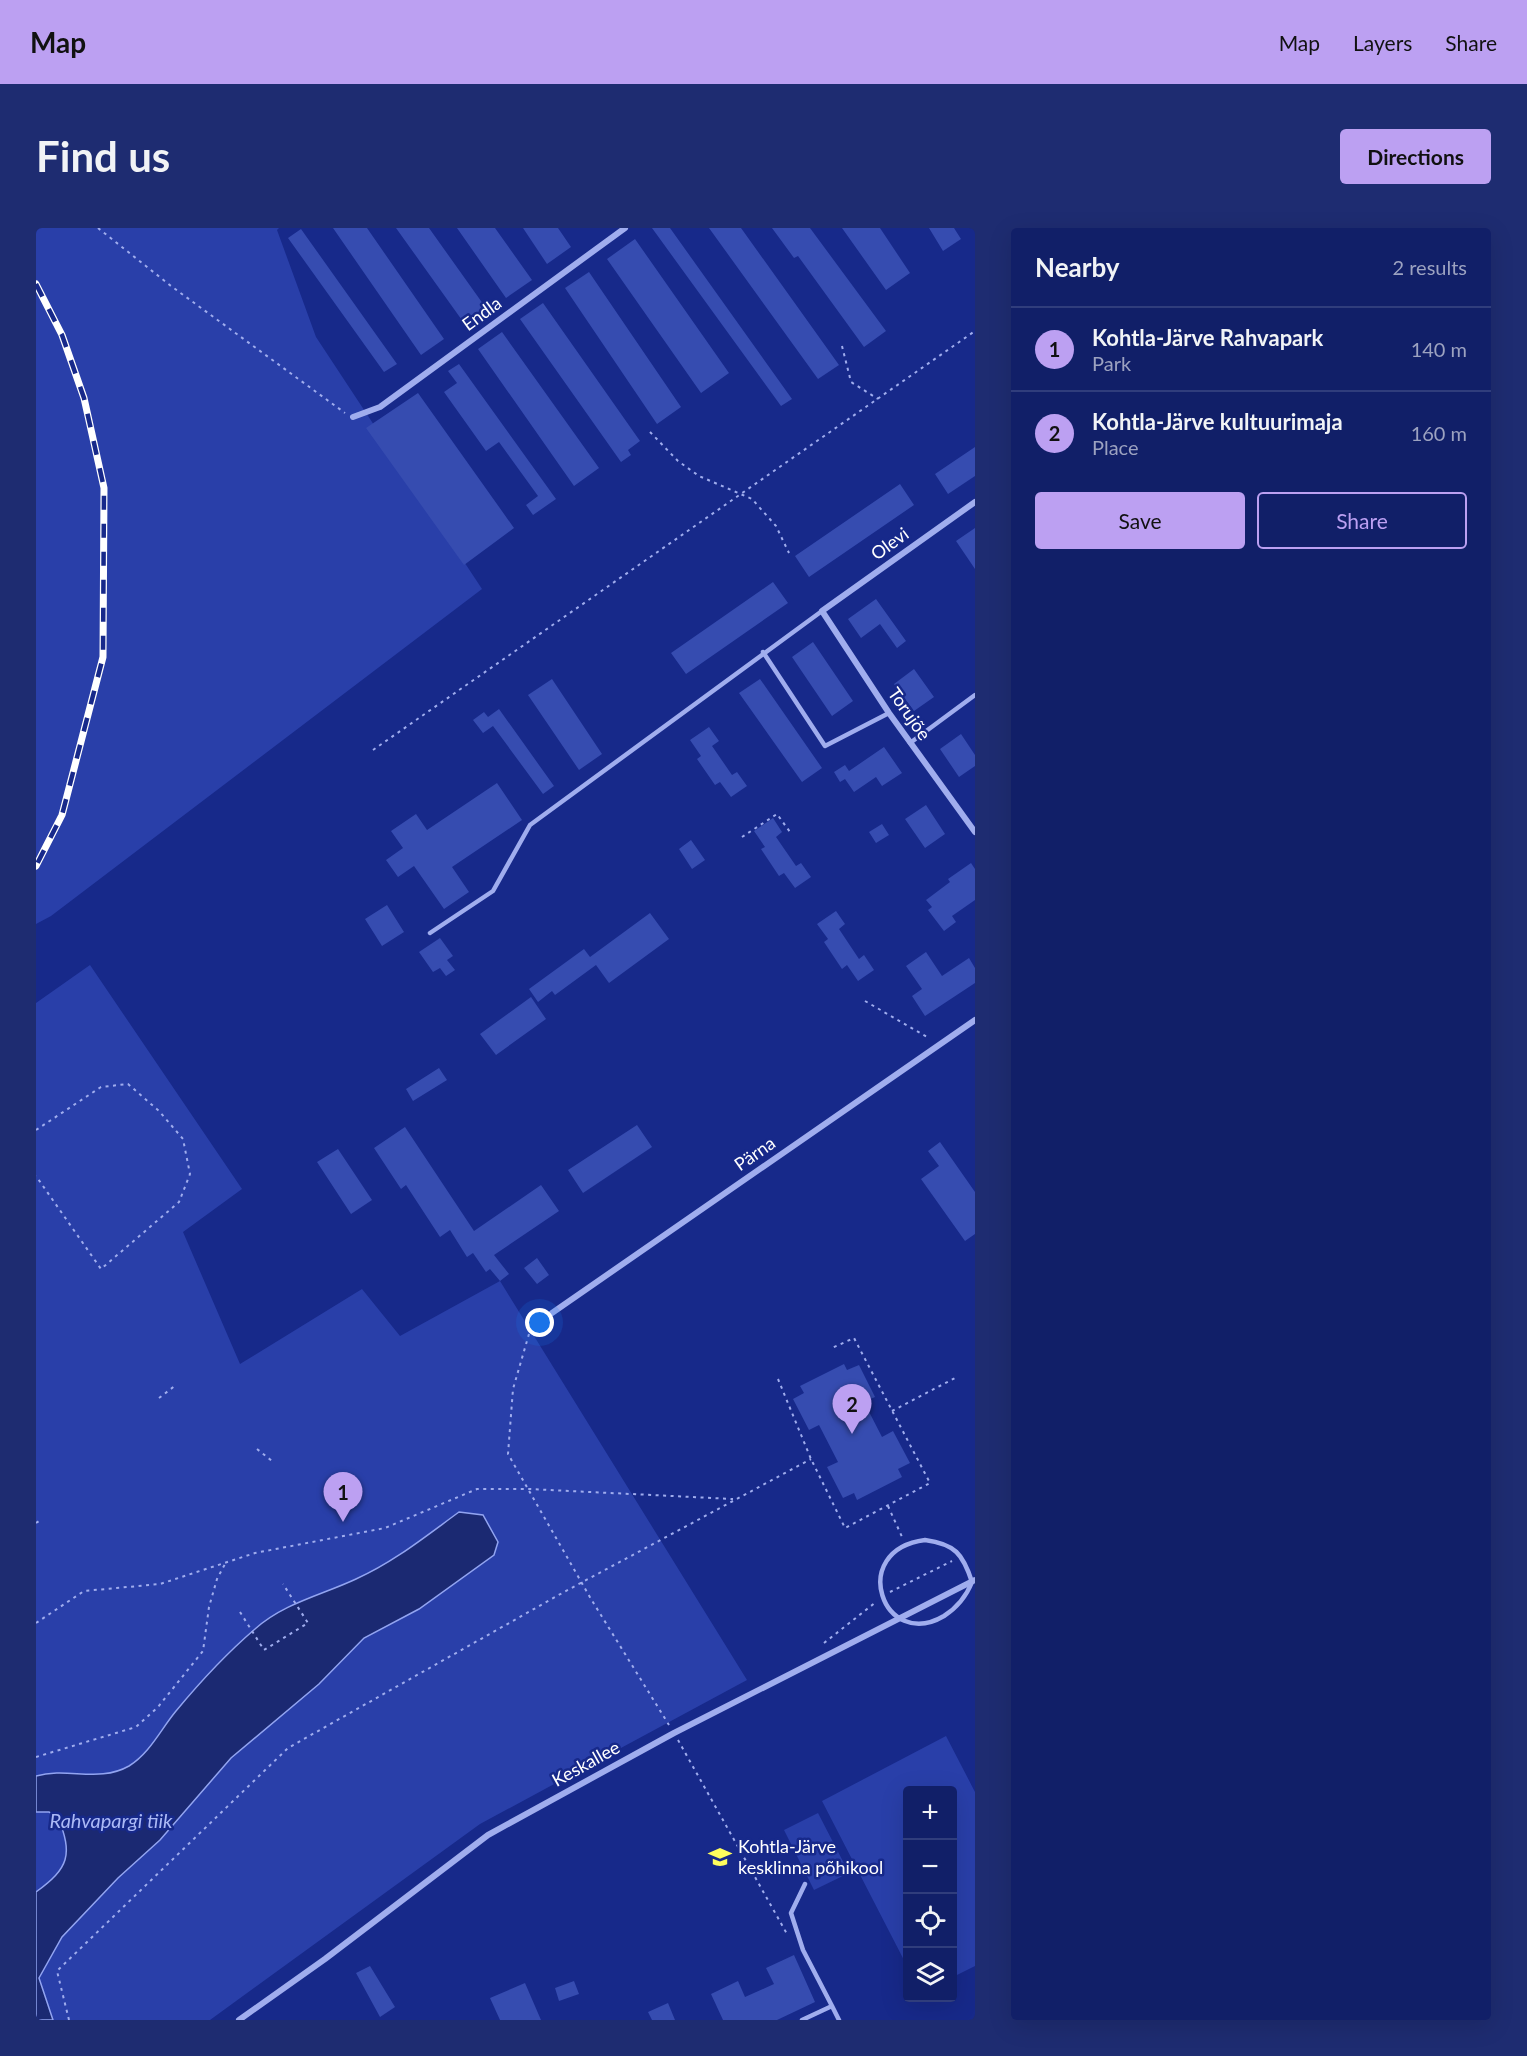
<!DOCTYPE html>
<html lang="en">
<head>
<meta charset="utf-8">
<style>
	:root { --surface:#111f68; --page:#1e2c71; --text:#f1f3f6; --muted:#9ca2c0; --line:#303d7c; --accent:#bca0f2 }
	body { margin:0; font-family:Lato,sans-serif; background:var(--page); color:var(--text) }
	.controls { position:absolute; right:18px; bottom:18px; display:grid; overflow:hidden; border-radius:6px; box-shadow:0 6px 24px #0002 }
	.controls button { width:54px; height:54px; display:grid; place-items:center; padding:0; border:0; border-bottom:2px solid var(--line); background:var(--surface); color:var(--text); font:30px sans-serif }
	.you { position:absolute; left:504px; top:1095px; width:21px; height:21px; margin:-15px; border:4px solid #fff; border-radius:50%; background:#1a73e8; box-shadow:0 0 0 9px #1a73e833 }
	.badge { display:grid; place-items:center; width:39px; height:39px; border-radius:50%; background:var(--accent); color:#111; font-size:20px; font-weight:700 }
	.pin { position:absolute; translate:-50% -50px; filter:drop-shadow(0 2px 3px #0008) }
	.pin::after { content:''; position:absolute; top:32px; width:21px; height:18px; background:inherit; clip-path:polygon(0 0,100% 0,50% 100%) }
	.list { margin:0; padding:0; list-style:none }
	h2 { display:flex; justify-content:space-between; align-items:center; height:78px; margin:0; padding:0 24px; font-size:26px }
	h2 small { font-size:20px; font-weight:400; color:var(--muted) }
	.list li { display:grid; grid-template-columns:39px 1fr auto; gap:18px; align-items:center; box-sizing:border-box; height:84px; padding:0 24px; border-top:2px solid var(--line) }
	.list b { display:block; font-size:22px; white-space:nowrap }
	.list p { margin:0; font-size:20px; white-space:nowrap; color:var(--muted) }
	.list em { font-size:20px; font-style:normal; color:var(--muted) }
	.actions { display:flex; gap:12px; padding:18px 24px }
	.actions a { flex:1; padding:14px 0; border:2px solid var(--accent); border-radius:6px; text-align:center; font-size:21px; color:var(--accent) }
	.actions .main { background:var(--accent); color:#111 }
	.icon { flex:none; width:33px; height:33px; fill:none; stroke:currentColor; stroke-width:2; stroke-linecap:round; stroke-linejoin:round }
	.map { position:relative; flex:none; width:939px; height:1792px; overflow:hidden; border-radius:6px }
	header { display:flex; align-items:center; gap:36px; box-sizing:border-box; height:84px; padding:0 30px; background:var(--accent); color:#111 }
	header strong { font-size:28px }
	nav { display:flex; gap:33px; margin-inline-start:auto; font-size:21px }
	.intro { display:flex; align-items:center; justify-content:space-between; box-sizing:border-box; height:144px; padding:0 36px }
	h1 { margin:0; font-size:42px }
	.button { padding:15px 27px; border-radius:6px; background:var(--accent); color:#111; font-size:21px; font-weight:700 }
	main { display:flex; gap:36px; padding:0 36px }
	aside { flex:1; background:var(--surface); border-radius:6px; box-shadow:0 6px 24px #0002 }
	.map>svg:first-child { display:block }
	.green { fill:#293fa9 }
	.water { fill:#1b2972; stroke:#92a4f1; stroke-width:1.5 }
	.building { fill:#364cb0 }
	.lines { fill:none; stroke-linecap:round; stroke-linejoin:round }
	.path { stroke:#a0adee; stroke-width:2; stroke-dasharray:3 4.5; stroke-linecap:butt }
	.service { stroke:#a0adee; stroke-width:4.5 }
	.minor { stroke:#a0adee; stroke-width:6 }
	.rail-casing { stroke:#fff; stroke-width:7 }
	.rail { stroke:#17298a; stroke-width:4.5; stroke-dasharray:14; stroke-linecap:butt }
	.labels { text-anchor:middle; stroke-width:5; stroke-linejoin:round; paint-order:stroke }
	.street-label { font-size:18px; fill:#fff; stroke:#17298a }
	.poi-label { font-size:18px; fill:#fff; stroke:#17298a; text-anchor:start }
	.water-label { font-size:20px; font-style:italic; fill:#abb9f6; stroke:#17298a }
</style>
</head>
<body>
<header>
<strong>Map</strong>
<nav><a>Map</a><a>Layers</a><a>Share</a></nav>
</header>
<div class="intro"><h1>Find us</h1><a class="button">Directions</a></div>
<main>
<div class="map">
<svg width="939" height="1792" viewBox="0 0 939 1792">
	<rect width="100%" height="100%" fill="#17298a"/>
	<path class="green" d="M0,0H243L241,2L280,109L446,361L15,688L0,696Z
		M54,737L206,961L147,1004L204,1136L326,1061L364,1108L464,1053L711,1452L444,1596L174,1792H0V775Z
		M910,1508L939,1564V1738L917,1749L916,1562H872L871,1738L786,1573Z
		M782,1585L813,1645L778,1662L748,1602Z"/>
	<path class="water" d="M423,1284L447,1287L462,1314L458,1327L383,1381L328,1410L283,1456L195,1530L124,1612L82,1650L26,1709L3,1750L17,1792H0V1664C33,1640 37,1627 22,1589L13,1584H0V1548C32,1539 63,1555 93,1538C114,1525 125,1501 140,1483C164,1454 191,1425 219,1401C248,1375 286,1367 320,1351C358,1334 390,1308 423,1284Z"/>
	<path class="building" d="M297,0H331L408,111L385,127Z
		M360,0H393L450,80L428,95Z
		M421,0H459L496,52L470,70Z
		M487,0H522L535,19L511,36Z
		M616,0H634L756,171L745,178Z
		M673,0H705L803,137L782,151Z
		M736,0H774L850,103L828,119L762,28L758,30Z
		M806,0H844L874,45L850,62Z
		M893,0H918L925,11L907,23Z
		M265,1L361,136L348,144L252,10Z
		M599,11L693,145L665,165L571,31Z
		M553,44L645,179L621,196L529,60Z
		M507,75L604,213L592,222L595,227L585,234L484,91Z
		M466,104L563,240L538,258L442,121Z
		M423,136L520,271L497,287L490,277L502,268L463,214L450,223L408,164L421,155L412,143Z
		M382,165L478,300L428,337L330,200Z
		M939,219V248L912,266L899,246Z
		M864,256L878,277L773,349L759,328Z
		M939,300V341L920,313Z
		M737,354L752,375L650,446L635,425Z
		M840,371L870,413L861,420L844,396L825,410L812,391Z
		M777,414L817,473L796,488L756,429Z
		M878,441L898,469L878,483L858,456Z
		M516,451L566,526L543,542L492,467Z
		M724,451L786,540L766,554L703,465Z
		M463,481L518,558L507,566L457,498L447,505L437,492L448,484L452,489Z
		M673,499L683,513L676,518L696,547L701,544L711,558L695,569L684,554L679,557L661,531L665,528L654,512Z
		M925,506L939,527V538L923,549L904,521Z
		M848,519L866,545L846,558L840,549L818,564L809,551L804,554L798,544L809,537L813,543Z
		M461,555L486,592L416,639L433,664L408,681L378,638L362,649L350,632L367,620L355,603L380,586L391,602Z
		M890,577L909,606L889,620L869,591Z
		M737,590L746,604L740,609L760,638L765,635L775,649L759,660L748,645L743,648L725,621L729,619L718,603Z
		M846,596L853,607L840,615L833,604Z
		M655,612L669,632L656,641L643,621Z
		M935,635L939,641V672L916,688L920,694L908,703L892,682L896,679L890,672L914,654L912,651Z
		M351,677L368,704L346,718L329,691Z
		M800,683L809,696L803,701L823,731L828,727L838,742L822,753L811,737L806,741L788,714L792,711L781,696Z
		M614,685L633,711L573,755L560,737L519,767L516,763L502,774L493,761L548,721L554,729Z
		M404,710L417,728L411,732L419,742L410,748L404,740L397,744L383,724Z
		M890,724L906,748L933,730L939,740V755L889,788L876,768L886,761L870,738Z
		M495,769L510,791L460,827L444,806Z
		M403,840L411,852L377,873L370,861Z
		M601,897L616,919L547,965L532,942Z
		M369,899L438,1003L505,957L523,983L458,1027L473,1046L464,1053L454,1041L450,1044L437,1025L431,1029L414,1002L404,1009L370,957L365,961L338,920Z
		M904,914L939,964V1006L929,1013L885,951L903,938L892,923Z
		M302,921L336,972L315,986L281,934Z
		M501,1030L513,1047L501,1056L488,1040Z
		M808,1136L811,1142L823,1137L839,1169L828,1174L846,1209L857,1203L874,1235L862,1241L866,1249L821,1272L818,1265L807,1270L791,1239L802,1234L783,1197L773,1202L757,1171L768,1165L764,1158Z
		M758,1727L779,1774L741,1792H687L675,1766L702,1753L709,1769L738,1756L730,1740Z
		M334,1738L359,1779L344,1789L320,1745Z
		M538,1753L543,1766L523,1773L519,1760Z
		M489,1755L505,1792H464L454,1770Z
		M632,1775L639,1792H616L612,1784Z"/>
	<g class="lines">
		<path class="path" d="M62,0L135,58L309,185
			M806,118L815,154L842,171
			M614,204L642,233L663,248L716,271L740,298L753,325
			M337,522L939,103
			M706,609L741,586L754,604
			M829,773L893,810
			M0,902L65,859L92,856L123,883L147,911L154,946L143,974L65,1041L0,948
			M493,1106L477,1161L472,1226L555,1371L633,1497
			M742,1151L775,1231L809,1300L894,1255L818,1110L796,1120
			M123,1170L140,1157
			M856,1183L919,1150
			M221,1221L236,1233
			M852,1278L867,1311
			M0,1295L6,1291
			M854,1364L916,1333
			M204,1384L228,1422L272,1395L247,1356
			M0,1395L48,1363L124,1356L219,1325L349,1300L441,1261H493L697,1271
			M788,1415L840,1374
			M642,1512L751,1706
			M0,1529L100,1499L122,1479L167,1423L173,1379L181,1351L189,1336
			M33,1792L21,1743L252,1520L528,1364L775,1231"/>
		<path class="service" d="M727,424L789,518L853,485
			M874,515L939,467
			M394,705L457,663L494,597L786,383
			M889,1312C919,1316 927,1326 936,1354C930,1369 922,1379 908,1388C847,1424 811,1322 889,1312Z
			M769,1656L755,1685L767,1722L796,1778
			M766,1792L796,1778L803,1792"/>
		<path class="minor" d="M317,189L344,179L589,0
			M939,274L786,383L853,485L939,604
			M516,1085L939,792
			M203,1792L289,1731L452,1607L638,1505L939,1352"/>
		<g class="rail-casing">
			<path id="rail" d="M0,56L26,107L48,170L68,260L67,429L26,587L0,638"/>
		</g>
		<use href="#rail" class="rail"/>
	</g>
	<defs>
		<g id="school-bare" transform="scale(1.8)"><path d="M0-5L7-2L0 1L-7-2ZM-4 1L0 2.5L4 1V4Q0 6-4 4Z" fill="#fffd5d" stroke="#17298a" stroke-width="2.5" paint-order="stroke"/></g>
	</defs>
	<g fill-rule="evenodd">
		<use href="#school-bare" x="684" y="1629"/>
	</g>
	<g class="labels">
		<g class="street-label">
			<text transform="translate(446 86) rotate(-36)" y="6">Endla</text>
			<text transform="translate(854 316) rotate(-36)" y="6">Olevi</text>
			<text transform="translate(873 486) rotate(55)" y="6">Torujõe</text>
			<text transform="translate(719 926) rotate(-35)" y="6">Pärna</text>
			<text transform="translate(550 1536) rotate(-29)" y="6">Keskallee</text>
		</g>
		<g class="poi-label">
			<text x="702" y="1625">Kohtla-Järve<tspan x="702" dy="21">kesklinna põhikool</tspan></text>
		</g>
		<g class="water-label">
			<text x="75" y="1600">Rahvapargi tiik</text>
		</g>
	</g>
</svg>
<div class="controls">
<button>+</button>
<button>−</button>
<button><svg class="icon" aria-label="locate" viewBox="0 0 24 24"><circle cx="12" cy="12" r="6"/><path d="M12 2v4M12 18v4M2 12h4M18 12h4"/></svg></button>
<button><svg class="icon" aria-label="layers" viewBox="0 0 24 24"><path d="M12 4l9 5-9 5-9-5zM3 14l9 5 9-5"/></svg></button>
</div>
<div class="you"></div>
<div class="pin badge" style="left:307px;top:1294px">1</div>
<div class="pin badge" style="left:816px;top:1206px">2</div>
</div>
<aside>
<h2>Nearby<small>2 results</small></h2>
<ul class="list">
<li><span class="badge">1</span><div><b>Kohtla-Järve Rahvapark</b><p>Park</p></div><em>140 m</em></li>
<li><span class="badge">2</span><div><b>Kohtla-Järve kultuurimaja</b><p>Place</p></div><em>160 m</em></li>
</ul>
<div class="actions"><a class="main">Save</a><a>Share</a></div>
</aside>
</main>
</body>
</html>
